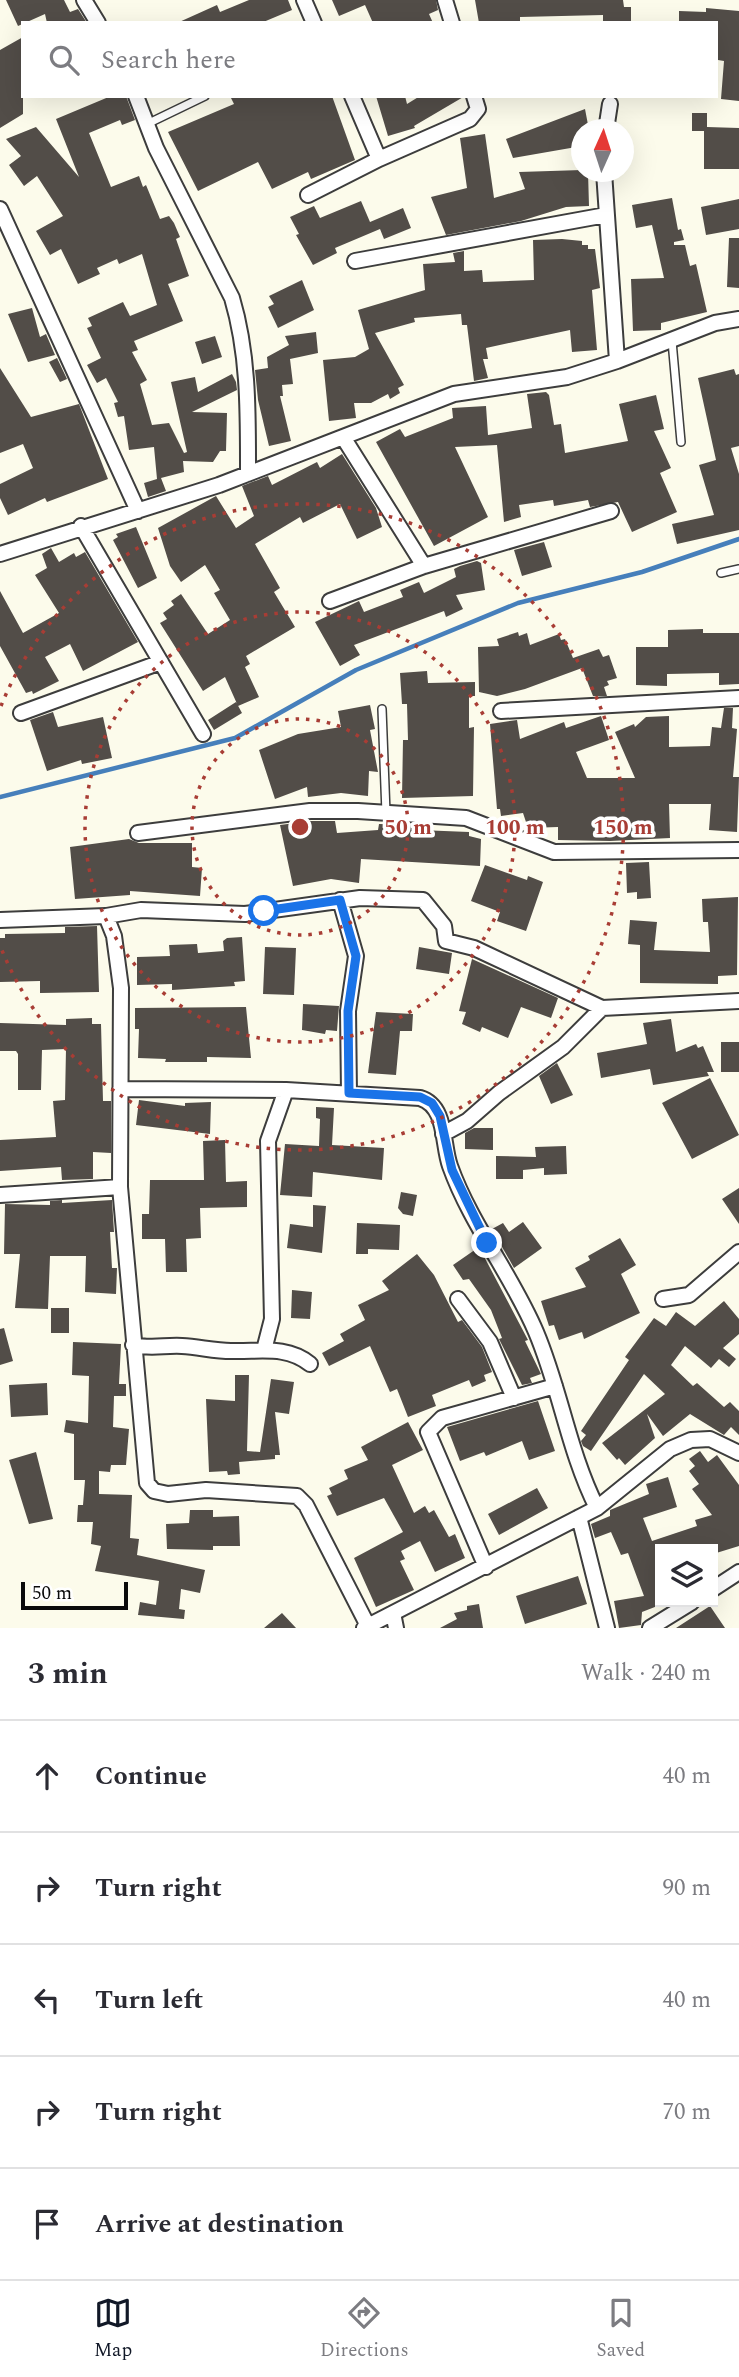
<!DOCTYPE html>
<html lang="en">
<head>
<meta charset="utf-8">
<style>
	:root { --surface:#fff; --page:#f7f7f7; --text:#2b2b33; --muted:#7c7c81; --line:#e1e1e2; --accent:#111827 }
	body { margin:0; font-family:Spectral,serif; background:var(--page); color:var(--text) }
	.controls { position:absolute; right:21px; bottom:21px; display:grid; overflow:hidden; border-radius:0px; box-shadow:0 7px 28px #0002 }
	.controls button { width:63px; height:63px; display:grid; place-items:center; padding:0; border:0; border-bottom:2px solid var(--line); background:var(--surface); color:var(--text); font:35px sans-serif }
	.compass { position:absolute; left:571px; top:119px; width:63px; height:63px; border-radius:50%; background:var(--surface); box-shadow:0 7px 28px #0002; rotate:3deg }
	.scale { position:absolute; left:21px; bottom:18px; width:107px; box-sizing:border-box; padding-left:7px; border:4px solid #0a0a0a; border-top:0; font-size:19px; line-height:24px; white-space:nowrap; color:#0a0a0a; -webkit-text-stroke:5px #fff; paint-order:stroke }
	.stop { position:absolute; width:21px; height:21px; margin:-16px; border:5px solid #1a73e8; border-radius:50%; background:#fff }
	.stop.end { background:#1a73e8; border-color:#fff; box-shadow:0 2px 7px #0008 }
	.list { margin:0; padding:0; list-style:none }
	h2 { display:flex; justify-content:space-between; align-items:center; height:91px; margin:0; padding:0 28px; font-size:30px }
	h2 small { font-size:23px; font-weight:400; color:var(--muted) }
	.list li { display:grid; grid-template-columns:46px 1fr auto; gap:21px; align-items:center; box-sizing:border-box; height:112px; padding:0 28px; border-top:2px solid var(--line) }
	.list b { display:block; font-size:26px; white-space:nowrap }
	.list em { font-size:23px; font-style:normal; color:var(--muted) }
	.icon { flex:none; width:38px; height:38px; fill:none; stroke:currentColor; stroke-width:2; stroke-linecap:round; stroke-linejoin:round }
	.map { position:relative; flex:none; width:739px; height:1628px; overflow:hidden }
	.search { position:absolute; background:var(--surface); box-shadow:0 7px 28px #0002; left:21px; right:21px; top:21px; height:77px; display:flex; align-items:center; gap:18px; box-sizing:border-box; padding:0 24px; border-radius:0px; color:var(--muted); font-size:26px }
	.sheet { height:651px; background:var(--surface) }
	nav { display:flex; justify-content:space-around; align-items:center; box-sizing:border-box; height:98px; border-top:2px solid var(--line); background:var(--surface); font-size:19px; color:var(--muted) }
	nav a { display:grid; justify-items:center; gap:4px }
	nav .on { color:var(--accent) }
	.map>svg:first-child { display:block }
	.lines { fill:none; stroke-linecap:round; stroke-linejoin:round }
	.stream { stroke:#467fbb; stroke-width:4.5 }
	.building { fill:#524d48 }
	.service-casing { stroke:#3d3d3d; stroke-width:10 }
	.minor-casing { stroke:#3d3d3d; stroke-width:18 }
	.service { stroke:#fff; stroke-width:7 }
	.minor { stroke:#fff; stroke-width:14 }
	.route { stroke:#1a73e8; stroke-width:9 }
	.ring { fill:none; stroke:#a83d35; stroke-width:3.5; stroke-dasharray:3.5 7 }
	.centre { fill:#a83d35; stroke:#fff; stroke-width:3.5 }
	.ring-label { font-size:21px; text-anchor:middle; font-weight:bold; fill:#a83d35; stroke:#fff; stroke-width:7; stroke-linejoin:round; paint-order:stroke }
</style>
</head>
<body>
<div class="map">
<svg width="739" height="1628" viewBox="0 0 739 1628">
	<rect width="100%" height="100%" fill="#fcfbeb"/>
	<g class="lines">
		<path class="stream" d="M0,797L235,738L356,670L518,603L642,572L739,539"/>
	</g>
	<path class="building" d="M6,0H64L70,12L78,9L87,23H47L45,14L18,26Z
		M249,0H288L292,10L261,23H177L217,5L220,12Z
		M332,0H436L438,10L429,14L433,23H373L365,5L339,16Z
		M475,0H623L624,7H631V23H603V15L520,17V23H479Z
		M706,8L739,11V101L721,99L724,61L718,60V23H679V11L706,12Z
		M23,37V114L0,128V50Z
		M111,96H126L135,120L122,125L120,120L89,133L111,187L139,176L143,187L146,185L160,219L169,216L174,223L180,237L176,239L189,276L168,284L183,321L134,341L138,350L132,352L147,380L140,384L152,425L169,423L184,453L187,452L171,382L195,377L198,392L232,374L236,382L237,390L192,412L227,413L226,451H220L213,462L183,461L184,472L161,478L166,491L148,497L144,483L157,479L154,447L129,450L124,416L118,417L114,403L118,402L106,378L97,383L87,365L101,358L87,328L92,326L88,318L123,302L130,316L157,305L142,254L119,264L117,259L97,268L100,274L78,284L61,249L50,255L36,231L63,216L37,176L24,186L9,165L21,156L6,139L36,127L79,177L56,119Z
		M230,96H332L355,160L311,179L308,172L272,189L258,162L198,191L168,132L234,104Z
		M376,96H405L407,104L420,96H465L414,126L415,128L388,136Z
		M585,109L589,130H582V146L513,158L506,139Z
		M692,113H707V127L739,128V169H704V131H692Z
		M485,134L494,198L525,189L519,172L582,170L588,172L589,206L566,207L521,221L446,235L431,197L467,188L460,138Z
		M672,198L678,230L681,229L684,240L674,242V245H685L690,266L696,264L707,312L661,323V330L633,331L631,279L664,278L652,225L636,228L632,205Z
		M739,199V229L706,235L701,207Z
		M361,201L370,222L403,208L411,228L384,239L380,229L335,248L337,253L313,265L296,235L299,234L290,217L314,206L320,218Z
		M729,238H739V288L727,287Z
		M562,239L582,241V245H588V249H595L600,288L592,290L597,350L572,352L570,330L486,348L488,359H483L488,378L474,381L467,325H462L461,314L414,318L415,322L375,333L404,385L398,388L400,393L390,399L388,394L371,403H354L356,418L329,421L323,360L355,357L369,349L358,310L425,290L423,264L455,262L453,253L464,251V271L482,270L483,282L534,280L533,240Z
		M302,280L314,310L278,328L268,307L274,304L269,296Z
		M32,308L40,337L46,334L55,355L28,362L8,314Z
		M316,332L318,353L290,359L293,384L282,385L283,396H280L291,441L269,446L258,400L255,370L268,368L267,357L289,345L285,336Z
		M215,336L222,357L202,364L195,342Z
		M57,358L67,379L60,382L49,362Z
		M0,368L31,417L79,404L108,479L47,502L45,498L8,515L0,498V484L33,468L23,444L0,453Z
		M734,369L736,375L739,374V446L731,448L739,474V530L677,544L672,524L714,515L699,465L716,460L698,378Z
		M546,392L549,395L554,425L561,424L565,453L628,441L619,404L656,395L664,429L654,431L671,468L660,473L677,512L632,532L618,502L590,507L588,500L554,506L553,500L519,505L521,517L504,522L497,445L455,447L488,517L434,546L376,442L400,429L405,437L453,418L452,408L486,406L488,435L532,428L527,394Z
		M342,454L376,508L382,527L357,539L340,504L303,523L300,517L255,544L280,588L274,592L295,627L246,656L250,664L245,667L259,697L238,706L225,677L203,691L160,623L167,619L163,613L174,605L171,601L181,594L208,634L230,620L214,593L220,590L205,565L181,582L170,566L158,528L216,496L236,528L254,516L242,486L268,476L272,485L317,462L320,468Z
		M136,527L157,578L138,588L113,540L118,537L116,534Z
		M544,542L552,567L522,576L514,550Z
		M51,548L59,562L74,553L76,557L85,552L138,642L83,671L70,644L45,657L59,681L33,694L32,691L26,693L0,646V591L23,633L59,613L35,575L47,568L42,554Z
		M477,561L481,563L485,590L456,595L463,609L446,617L444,611L354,645L360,655L340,666L315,622L359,601L364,612L403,597L400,590L419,582L424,593L456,577L454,569L460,566Z
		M703,629V633H739V684L719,685V673L667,674V686L636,685V647H668V630Z
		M518,632L519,636L527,633L530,645L559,634L561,640L565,639L573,658L599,649L603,657L609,655L617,678L607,681L609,685L604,687L607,696H593L582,668L525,689L497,696L479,692L478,647L499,646L497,639Z
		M427,671L428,683L475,682V696H469V728L474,727L473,796L402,798L403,740H408L407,704H402L400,673Z
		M236,702L242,713L214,730L208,720Z
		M370,705L375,729L370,730L378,772L369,771L368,796L341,793L308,797L307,787L275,799L259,750L298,734L341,727L338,711Z
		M724,708H733L732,728L737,729L733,777H739L737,832L709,830L711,804H669L670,838L610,841L558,840V827L528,828L523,813L501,816L500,809H497L490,724L517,720L520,739L564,722L566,728L601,716L609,740L576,752L587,778H635L615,732L634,724L635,727L646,717L669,716V747L710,746L712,727L721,728Z
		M53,712L58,727L103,717L112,758L82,764L81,760L47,771L30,720Z
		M311,821H335L337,833L378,830L379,824L419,825V830L469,832V836L481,839L480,866L361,859L359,883L331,879L293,886L280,825Z
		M129,839L139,843H192V867L202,868L200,896L130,891V895L75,899L70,847Z
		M649,862L651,898L637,899V892L627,893L626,863Z
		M485,865L527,880L528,876L543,882L526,931L497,921L500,912L471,901Z
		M738,897L737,975L718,976V984L640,983V945L628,944L630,920L657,922L654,950L710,952L708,922H703L702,899Z
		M97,926L99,992L40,993V981L0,982V938H5V934L65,933V927Z
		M242,937L245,981L234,982L235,986L172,990V984L137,985V957L170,956L169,945L197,944L198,953L224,951L223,941L227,938Z
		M265,947L296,948L294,995L263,994Z
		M419,947L452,953L449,974L416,969Z
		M472,959L558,998L551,1018L521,1007L508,1038L482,1027L480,1032L462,1024L466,1012L459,1011Z
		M303,1004L339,1006L337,1031L326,1030L325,1034L302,1030Z
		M246,1007L251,1058L207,1057V1062H165L166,1059L138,1058L139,1029H135V1008Z
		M376,1012L413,1014L412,1031H400L396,1075L368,1073Z
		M92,1018V1024H101L103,1101H111V1153L93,1152V1179L62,1180L61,1167L0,1171V1140L56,1137L53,1101L65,1100L66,1049L42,1050L41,1090H18V1054L16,1051H0V1023L66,1025V1019Z
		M671,1019L676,1052L696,1044L698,1048L703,1046L714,1072H707L709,1076L653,1085L650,1069L601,1078L597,1053L647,1044L643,1023Z
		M721,1042H739V1072H721Z
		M557,1063L573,1095L551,1104L539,1076Z
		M710,1078L739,1135L692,1159L662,1103Z
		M139,1100L185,1106V1103L211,1102L210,1134L136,1125Z
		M316,1107L334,1108L332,1145L384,1148L382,1180L313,1172L312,1197L280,1195L285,1144L319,1146L320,1119L316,1118Z
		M474,1128H493V1150L465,1149V1133Z
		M225,1140L226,1182L247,1181V1207L200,1208L201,1238L186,1239L187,1272H166L165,1239H142V1214H149L150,1180H204L203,1141Z
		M566,1146L567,1174L544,1175V1168L523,1170V1179H496V1156L536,1157L535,1147Z
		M739,1188V1224L722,1199Z
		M401,1192L417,1195L413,1216L403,1214L398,1208Z
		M62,1200V1203L112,1200L114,1232H110L112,1268H117L116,1294L85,1292L86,1256H50L48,1309L15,1308L20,1254H4L5,1204L50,1205V1201Z
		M313,1205L326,1206L322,1253L287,1248L290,1224L313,1227Z
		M523,1222L542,1248L514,1268L492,1229L503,1223L509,1232Z
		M357,1223L400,1225L399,1250L368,1249V1254H356Z
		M620,1238L636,1265L621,1274L640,1313L584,1339L582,1332L559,1340L554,1325L549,1326L541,1301L586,1287L575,1268L590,1260L588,1256Z
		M479,1247L528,1340L525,1341L541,1374L530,1378L532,1383L522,1385L499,1339L502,1338L491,1310L469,1279L463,1280L453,1265Z
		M417,1254L434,1275L458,1322L462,1320L482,1347L492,1372L484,1375L486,1381L472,1387L469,1380L432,1395L436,1406L408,1417L397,1389L390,1392L370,1346L329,1366L322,1353L344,1341L340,1334L365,1320L358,1305L389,1290L382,1281Z
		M292,1290L312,1292L310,1319L291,1318Z
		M724,1301L739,1319V1334L723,1348L736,1359L729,1367L719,1359L711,1368L685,1346L671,1365L693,1386L697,1383L724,1407L730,1402L739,1411V1435L731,1427L724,1435L690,1414L663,1436L647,1414L655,1438L625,1465L619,1458L617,1460L602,1443L665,1394L644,1374L591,1451L583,1446L581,1441L586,1435L581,1431L629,1360L625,1357L654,1318L666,1326L676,1312L695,1326Z
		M51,1308H69V1333H51Z
		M4,1328L13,1361L0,1365V1329Z
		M73,1342L121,1344L119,1384H126V1396H114L113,1427L129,1429L126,1465H111L110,1472L99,1471V1494L132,1495L130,1538L139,1539L137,1555L205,1570L200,1593L181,1589L179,1609L185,1610L184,1619L138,1615L140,1602L156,1605L159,1581L95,1571L101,1546L91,1544L93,1522H77L78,1505H83L85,1480H74V1434L64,1432L66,1420L88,1423L89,1376L72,1375Z
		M235,1375H249L247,1451L260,1452L271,1379L294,1382L289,1414L275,1412L280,1455H275V1459L239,1462L240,1474L228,1475L227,1471L209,1472L206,1399L235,1401Z
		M47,1383L48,1415L11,1417L9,1385Z
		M538,1401L555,1451L529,1460L522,1441L486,1456L484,1452L460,1461L447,1427Z
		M408,1422L423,1450L392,1465L414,1513L425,1506L429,1513L434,1510L449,1537L455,1534L465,1558L435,1572L420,1541L401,1551L405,1559L400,1561L414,1590L376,1607L354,1558L403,1532L384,1498L337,1516L327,1496L332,1494L329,1488L348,1479L344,1470L368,1460L361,1447Z
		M700,1451L708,1462L717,1455L739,1485V1546L713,1554V1549H655L660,1564V1605L642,1612L641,1625L619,1628L614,1601L644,1596L628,1553L621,1555L611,1532L595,1538L591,1524L610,1516V1510L649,1494L646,1484L668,1477L677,1507L643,1518L652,1541L697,1526L695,1520L712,1515L692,1489L699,1484L689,1471L695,1466L689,1459Z
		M36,1452L53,1519L29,1524L9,1460Z
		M537,1488L548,1508L499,1535L488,1514Z
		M190,1510H213V1517L239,1516L240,1546H213V1550L167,1549L166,1524L189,1523Z
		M578,1576L587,1604L525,1624L516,1596Z
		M479,1604L483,1628H440L457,1619L454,1613L467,1610V1606Z
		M710,1606L725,1628H676Z
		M282,1613L296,1628H264Z"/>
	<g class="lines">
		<g class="service-casing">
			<path id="service" d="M147,124L205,96
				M672,341L681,442
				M721,573L739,569
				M382,709L386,813"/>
		</g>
		<g class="minor-casing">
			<path id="minor" d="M84,0L98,23
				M304,0L314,23
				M445,0L452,23
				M136,96L156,148L232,298C249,355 248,414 248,474
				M352,96L379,159
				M606,130L610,104
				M604,172L617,361
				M308,195L379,159L470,119L478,109L474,96
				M0,209L138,511
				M355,261L606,215
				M343,437L424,566
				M81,526L203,734
				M0,554L219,485L454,394L567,377L617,361L715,323L739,319
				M330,601L424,566L611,511
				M501,711L739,698
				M21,713L161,662
				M138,833L310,811H358L466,818L554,852L739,850
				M340,900L356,956L348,1011L349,1093
				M106,916L114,936L121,988L120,1187L147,1483L154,1491L168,1494L206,1490L297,1496L306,1505L368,1626
				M0,920L106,916L141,910L245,914L360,898L423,900L444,926L446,941L474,948L602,1008
				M120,1089L286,1090L420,1098C447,1106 442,1144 450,1166C471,1225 512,1275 536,1332C561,1391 568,1450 597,1508
				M443,1134L467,1121L499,1093L563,1047L602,1008L739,1001
				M0,1195L120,1187
				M458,1299L490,1342L514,1398
				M663,1299L689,1295L739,1252
				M133,1345C151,1349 165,1345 182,1346C199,1347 215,1351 231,1351C260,1352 286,1345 310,1364
				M264,1350L272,1319L268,1141L286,1090
				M579,1517L607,1628
				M486,1567L428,1432L442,1418L555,1386
				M713,1589L739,1572
				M393,1613L396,1628
				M364,1628L597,1508L670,1449L691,1440L710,1439L739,1453
				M650,1628L692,1602"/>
		</g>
		<use href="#service" class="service"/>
		<use href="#minor" class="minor"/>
	</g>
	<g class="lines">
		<path class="route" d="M264,911L340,900L356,956L348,1011L349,1093L420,1097L432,1103L440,1116L452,1170L487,1243"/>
	</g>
	<g class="ring">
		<circle cx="300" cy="827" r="108"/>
		<circle cx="300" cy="827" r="215"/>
		<path d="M1 706A323 323 0 1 1 1 948"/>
	</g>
	<circle cx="300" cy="827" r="10" class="centre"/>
	<g class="ring-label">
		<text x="408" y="834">50 m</text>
		<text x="515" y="834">100 m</text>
		<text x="623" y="834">150 m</text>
	</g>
</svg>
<div class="controls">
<button><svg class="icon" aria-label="layers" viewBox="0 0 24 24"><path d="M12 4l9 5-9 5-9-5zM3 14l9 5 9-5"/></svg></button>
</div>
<svg class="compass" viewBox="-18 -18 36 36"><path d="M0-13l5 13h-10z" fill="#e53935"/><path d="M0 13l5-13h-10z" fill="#7c7c81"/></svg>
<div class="scale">50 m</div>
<div class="stop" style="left:264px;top:911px"></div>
<div class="stop end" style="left:487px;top:1243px"></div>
<div class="search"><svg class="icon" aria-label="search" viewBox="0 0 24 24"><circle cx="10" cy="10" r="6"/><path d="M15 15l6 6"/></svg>Search here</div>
</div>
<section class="sheet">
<h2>3 min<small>Walk · 240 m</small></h2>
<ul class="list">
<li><svg class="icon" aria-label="ahead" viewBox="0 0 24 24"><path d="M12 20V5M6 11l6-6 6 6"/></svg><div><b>Continue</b></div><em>40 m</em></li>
<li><svg class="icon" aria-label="right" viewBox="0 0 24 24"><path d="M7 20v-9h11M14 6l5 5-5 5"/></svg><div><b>Turn right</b></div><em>90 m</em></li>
<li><svg class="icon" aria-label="left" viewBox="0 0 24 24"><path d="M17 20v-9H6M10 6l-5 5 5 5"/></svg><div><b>Turn left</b></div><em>40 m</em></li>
<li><svg class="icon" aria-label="right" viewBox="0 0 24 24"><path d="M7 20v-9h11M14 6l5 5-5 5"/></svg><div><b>Turn right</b></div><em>70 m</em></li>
<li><svg class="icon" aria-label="arrive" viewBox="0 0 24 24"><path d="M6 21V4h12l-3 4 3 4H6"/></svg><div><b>Arrive at destination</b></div></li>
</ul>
</section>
<nav>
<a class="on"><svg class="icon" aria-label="map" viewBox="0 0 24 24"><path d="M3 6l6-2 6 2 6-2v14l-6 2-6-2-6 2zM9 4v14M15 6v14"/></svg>Map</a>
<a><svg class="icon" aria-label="directions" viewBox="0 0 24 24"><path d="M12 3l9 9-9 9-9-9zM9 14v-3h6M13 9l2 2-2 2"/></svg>Directions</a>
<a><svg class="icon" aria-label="saved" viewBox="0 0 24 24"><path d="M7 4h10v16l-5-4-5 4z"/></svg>Saved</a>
</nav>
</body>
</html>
